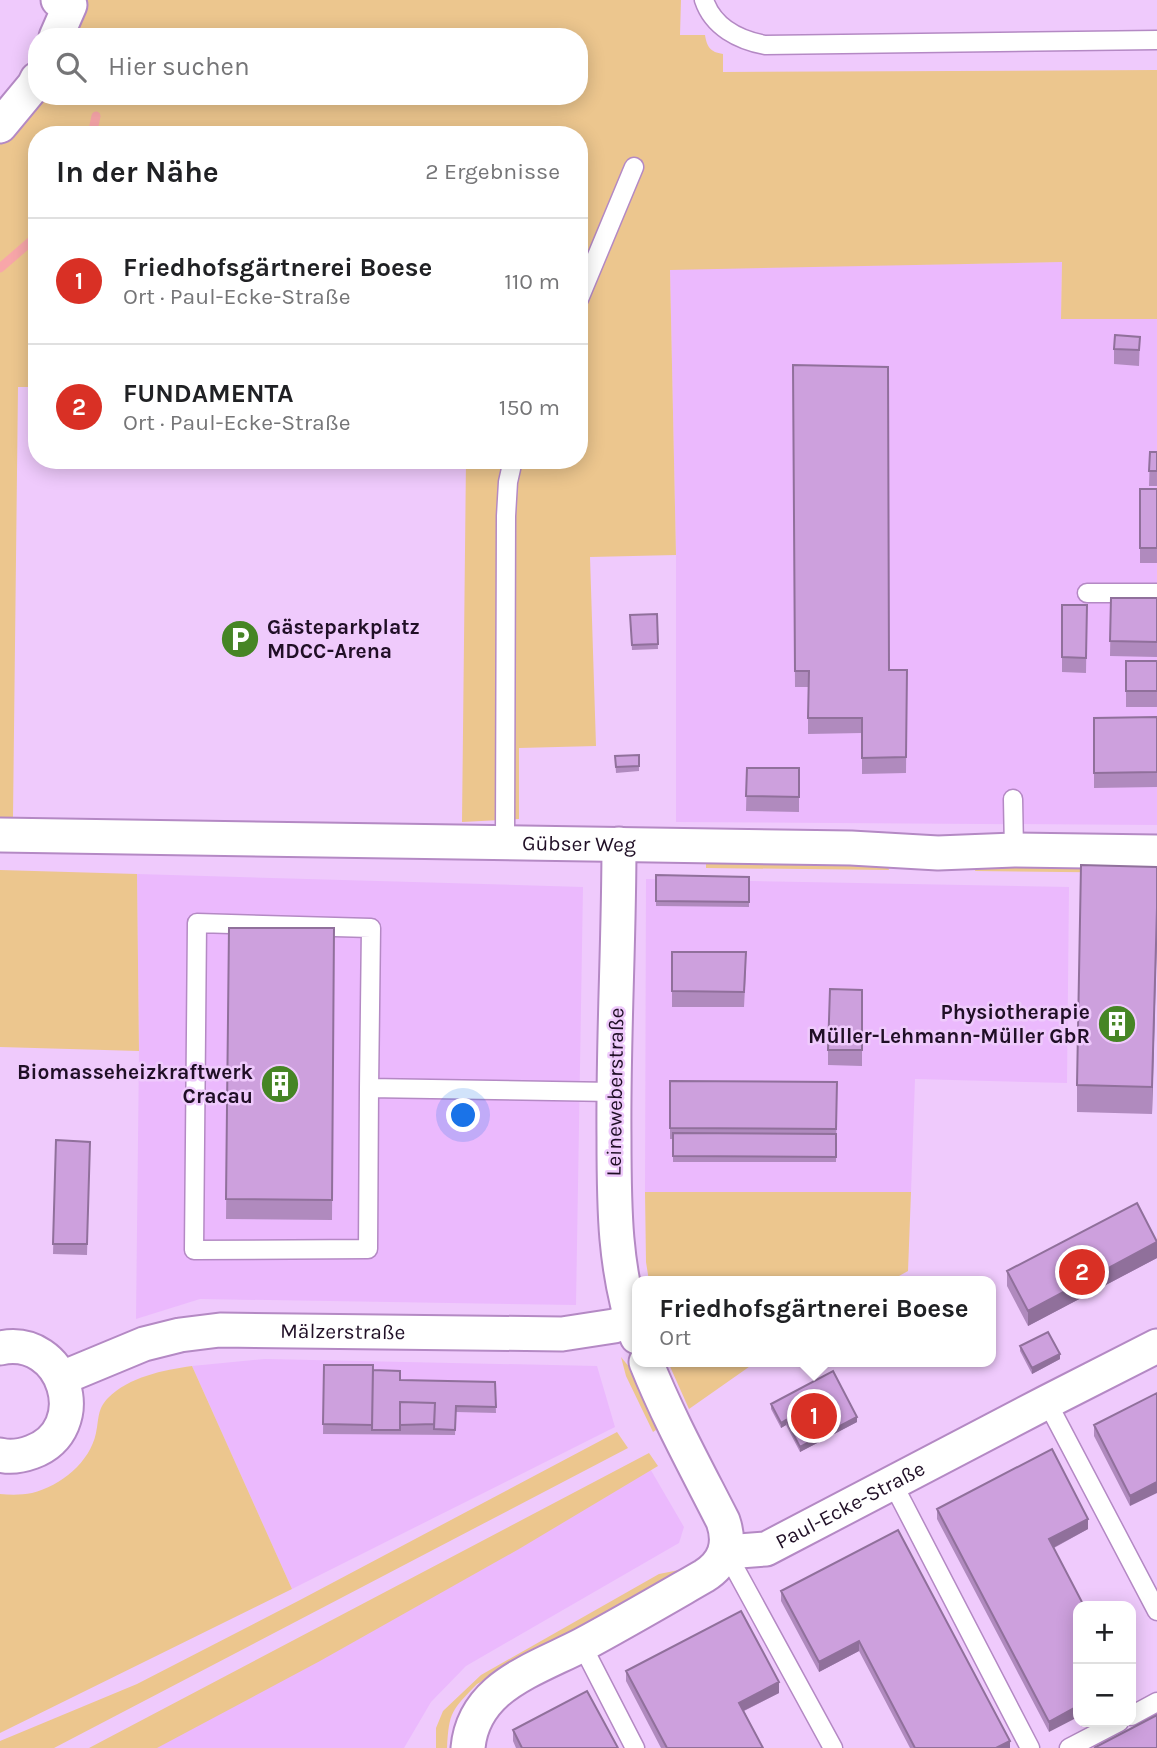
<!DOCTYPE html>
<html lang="de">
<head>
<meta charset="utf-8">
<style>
	:root { --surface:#fff; --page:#f2f2f2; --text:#202124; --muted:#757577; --line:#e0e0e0; --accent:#d93025 }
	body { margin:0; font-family:Karla,sans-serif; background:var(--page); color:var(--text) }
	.controls { position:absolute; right:21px; bottom:21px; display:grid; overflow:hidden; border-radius:14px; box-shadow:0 4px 18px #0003 }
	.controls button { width:63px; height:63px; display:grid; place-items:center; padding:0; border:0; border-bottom:2px solid var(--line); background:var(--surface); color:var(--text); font:35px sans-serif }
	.you { position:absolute; left:464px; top:1116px; width:24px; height:24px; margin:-18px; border:5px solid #fff; border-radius:50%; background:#1a73e8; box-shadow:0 0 0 10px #1a73e833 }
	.badge { display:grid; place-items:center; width:46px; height:46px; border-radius:50%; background:var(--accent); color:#fff; font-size:23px; font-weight:700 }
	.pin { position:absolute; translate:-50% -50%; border:4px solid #fff; box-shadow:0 2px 7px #0006 }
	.popup { position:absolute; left:632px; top:1276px; width:364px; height:91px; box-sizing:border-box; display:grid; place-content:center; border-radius:14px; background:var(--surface); filter:drop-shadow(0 2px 5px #0005); font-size:23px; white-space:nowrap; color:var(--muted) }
	.popup b { font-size:26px; color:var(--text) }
	.popup::after { content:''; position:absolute; left:50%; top:100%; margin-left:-14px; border:14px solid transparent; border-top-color:var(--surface) }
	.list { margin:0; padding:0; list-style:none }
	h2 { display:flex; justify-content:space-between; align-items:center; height:91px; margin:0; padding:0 28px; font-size:30px }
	h2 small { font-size:23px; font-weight:400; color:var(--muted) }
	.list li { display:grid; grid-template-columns:46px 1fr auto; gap:21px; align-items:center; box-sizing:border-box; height:126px; padding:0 28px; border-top:2px solid var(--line) }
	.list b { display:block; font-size:26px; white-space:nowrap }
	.list p { margin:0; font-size:23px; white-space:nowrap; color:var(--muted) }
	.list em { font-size:23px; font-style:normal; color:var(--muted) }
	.icon { flex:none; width:38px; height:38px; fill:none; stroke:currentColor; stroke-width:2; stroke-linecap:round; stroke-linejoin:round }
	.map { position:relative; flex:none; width:1157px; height:1748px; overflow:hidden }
	.search { position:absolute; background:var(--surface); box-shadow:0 4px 18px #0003; left:28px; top:28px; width:560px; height:77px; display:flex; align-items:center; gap:18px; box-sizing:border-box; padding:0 24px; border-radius:28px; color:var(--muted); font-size:26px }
	.panel { position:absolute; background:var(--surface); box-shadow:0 4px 18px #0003; left:28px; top:126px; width:560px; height:343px; border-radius:28px }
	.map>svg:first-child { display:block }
	.built { fill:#ebb9fd }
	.green { fill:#ecc68e }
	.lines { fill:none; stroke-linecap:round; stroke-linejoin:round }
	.stream { stroke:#f8a6a9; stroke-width:9 }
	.service-casing { stroke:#b489c4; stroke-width:21 }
	.minor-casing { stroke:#b489c4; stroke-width:37 }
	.service { stroke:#fff; stroke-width:18 }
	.minor { stroke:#fff; stroke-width:33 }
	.wall { fill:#b08abe }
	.shaded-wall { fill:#90709b }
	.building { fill:#cda0dd; stroke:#90709b; stroke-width:2 }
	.labels { text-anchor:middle; stroke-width:5; stroke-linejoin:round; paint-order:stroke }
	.poi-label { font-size:21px; font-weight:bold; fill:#200f26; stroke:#efcafc; text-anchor:end }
	.street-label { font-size:21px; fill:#200f26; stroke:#efcafc }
</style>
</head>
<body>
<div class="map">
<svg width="1157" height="1748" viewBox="0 0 1157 1748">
	<rect width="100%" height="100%" fill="#efcafc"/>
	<path class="built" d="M1062,262L1061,319H1157V825L676,822V555L670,269Z
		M137,874L583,887L576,1305L200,1299L136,1319L139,1051Z
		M646,879L1069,887L1067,1083L915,1079L911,1192H645Z
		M265,1359L597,1366L615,1427L292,1589L192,1366Z
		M645,1460L684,1527L679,1543L466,1666L431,1702L404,1748H146Z"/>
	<path class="green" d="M59,0H681L680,35H705C707,47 710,52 723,54V72L1157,70V319H1061L1062,262L670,270L676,555L590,557L596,746L519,748V819L462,822L466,460H579V135H37V387H18L13,817H0V126L37,96H579V37H56Z
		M706,860L887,863L889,870L706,868Z
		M1021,864L1157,866V873L975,871L976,868Z
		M0,870L137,874L139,1051L0,1047Z
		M645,1192H911L908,1271L890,1281H649L646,1262Z
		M621,1357L630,1368L659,1428L653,1432L626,1376Z
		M668,1362H756L689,1409Z
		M192,1366L292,1589L0,1733V1494C11,1495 22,1495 32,1493C61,1486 90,1462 96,1433C99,1420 97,1409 108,1398C129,1377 163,1370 192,1366Z
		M617,1432L628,1448L54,1748H0V1741L137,1684L300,1600Z
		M649,1453L658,1466L519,1549L320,1661L157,1748H89Z
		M679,1570L686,1571L669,1582L477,1684C452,1710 449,1711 447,1748H436V1728L443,1711L481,1675L659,1574Z"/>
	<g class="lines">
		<path class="stream" d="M92,135L96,116
			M0,268L37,236"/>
		<g class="service-casing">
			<path id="service" d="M704,0C713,27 739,40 765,45L1157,40
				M579,299L634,167
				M1087,593H1157
				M1013,799L1014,850
				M505,842L506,516L508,482L513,460
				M369,1088L371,928L197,923L194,1250L368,1249L369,1088L613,1092
				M1047,1402L1157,1611
				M892,1482L1030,1748
				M726,1552L833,1748
				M582,1645L635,1748
				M1131,1716L1157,1702
				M1069,1748L1119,1722"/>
		</g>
		<g class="minor-casing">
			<g id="minor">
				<path d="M56,37L70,5L58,0"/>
				<path d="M0,126L34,85L37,79"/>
				<path id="s1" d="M0,835L851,848L938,853L1014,850L1157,852"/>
				<path d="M619,844C619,942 613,1039 614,1137C614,1207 614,1270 637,1337"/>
				<path d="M0,1348C65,1334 94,1429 32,1452C21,1456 11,1458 0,1455"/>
				<path id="s2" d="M62,1378L144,1344L180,1335L220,1330L562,1334L614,1326L631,1320"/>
				<path id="s3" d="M726,1552L766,1549L1047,1402L1157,1346"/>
				<path d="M468,1748C470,1725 480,1707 497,1692C520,1672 555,1659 582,1645C623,1623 664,1599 704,1576C725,1563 731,1544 723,1521C696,1468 668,1417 646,1362"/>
			</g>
		</g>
		<use href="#service" class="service"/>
		<use href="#minor" class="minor"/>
	</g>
	<path class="wall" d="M1140,337L1139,366L1114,364V349Z
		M793,365L889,670H907L906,773L862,774V733L808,734V687H795Z
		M1150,452H1157V486H1149Z
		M1140,489H1157V563H1140Z
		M1111,598H1157V657L1110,656Z
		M1062,605H1087L1086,673L1062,672Z
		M657,614L658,649L632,650L630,615Z
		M1126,661H1157V707H1126Z
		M1157,717V787L1094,788V718Z
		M639,755V771L616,773L615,756Z
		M747,768H799V812L746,811Z
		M1157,867L1152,1114L1077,1112V1085Z
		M656,875L749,877V907L656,906Z
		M229,928H334L332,1220L226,1219Z
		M672,952L746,968L744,1007H672Z
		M862,990V1066L828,1065V1050Z
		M670,1081L837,1082L836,1162H673V1139H670Z
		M56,1140L90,1142L87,1255L53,1254Z
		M1157,1241V1258L1028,1326L1007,1286V1271Z
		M1020,1346L1060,1359L1032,1374L1020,1351Z
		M324,1365L373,1370L400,1380L495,1382L496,1413L456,1412L455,1435L323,1434Z
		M1157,1393L1130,1506L1094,1436V1425Z
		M771,1404L857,1422L800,1452L786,1425L781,1428L771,1409Z
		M937,1509L1088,1529L1054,1548L1049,1732L937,1519Z
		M898,1530L1010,1748H910L859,1651L819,1672L781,1601V1591Z
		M626,1671L779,1693L744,1711L763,1748H661L626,1681Z
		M513,1730L618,1748H516L513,1741Z"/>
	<path class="shaded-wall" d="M1157,908V935L1152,1114V1087Z
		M1157,1242V1258L1028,1326V1311Z
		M1060,1354V1359L1032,1374V1368Z
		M857,1417V1422L800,1452V1447Z
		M786,1420V1425L781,1428V1423Z
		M1157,1482V1493L1130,1506V1496Z
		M1088,1519V1529L1049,1550V1539Z
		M859,1641V1651L819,1672V1662Z
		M779,1682V1693L739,1713V1703Z
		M1078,1706V1717L1049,1732V1722Z
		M1010,1741V1748H996Z"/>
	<path class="building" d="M1115,335L1140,337L1139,350L1114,349Z
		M793,365L888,367L889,670H907L906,757L862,758V718H808L809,671H795Z
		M1150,452H1157V471H1149Z
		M1140,489H1157V548H1140Z
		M1111,598H1157V642L1110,641Z
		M1062,605H1087L1086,658L1062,657Z
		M657,614L658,644L632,645L630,615Z
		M1126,661H1157V691H1126Z
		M1157,717V772L1094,773V718Z
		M639,755V766L616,767L615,756Z
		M747,768H799V797L746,796Z
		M1081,865L1157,867V908L1152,1087L1077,1085Z
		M656,875L749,877V902L656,901Z
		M229,928H334L332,1200L226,1199Z
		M672,952H746L744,992L672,991Z
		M830,989L862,990V1050H828Z
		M670,1081L837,1082L836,1129L670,1128Z
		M673,1133L836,1134V1157L673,1156Z
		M56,1140L90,1142L87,1244H53Z
		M1137,1203L1157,1242L1028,1311L1007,1271Z
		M1048,1332L1060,1354L1032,1368L1020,1346Z
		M324,1365H373L372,1425L323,1424Z
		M373,1370L400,1371V1380L495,1382L496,1407L456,1406L455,1430L434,1429L435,1403L400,1402V1430H372Z
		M833,1371L857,1417L800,1447L786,1420L781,1423L771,1404Z
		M1157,1393V1482L1130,1496L1094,1425Z
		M400,1402L435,1403L434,1424L400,1425Z
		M1052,1449L1088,1519L1049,1539L1084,1606H1078V1706L1049,1722L937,1509Z
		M898,1530L1010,1741L996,1748H915L859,1641L819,1662L781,1591Z
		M741,1611L779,1682L739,1703L763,1748H667L626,1671Z
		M587,1691L618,1748H522L513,1730Z
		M1157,1715V1748H1094Z"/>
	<defs>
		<g id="parking-disc" transform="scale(2.0125)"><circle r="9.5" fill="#468525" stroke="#efcafc"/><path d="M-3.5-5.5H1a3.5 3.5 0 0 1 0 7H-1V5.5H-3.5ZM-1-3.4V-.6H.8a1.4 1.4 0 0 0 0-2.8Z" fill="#fff"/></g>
		<g id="building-disc" transform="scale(2.0125)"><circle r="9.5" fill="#468525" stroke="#efcafc"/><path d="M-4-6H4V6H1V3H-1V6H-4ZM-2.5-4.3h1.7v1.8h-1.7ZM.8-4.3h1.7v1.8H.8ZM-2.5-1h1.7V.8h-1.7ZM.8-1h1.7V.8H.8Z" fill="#fff"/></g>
	</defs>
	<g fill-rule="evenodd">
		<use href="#parking-disc" x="240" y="639"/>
		<use href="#building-disc" x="1117" y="1024"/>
		<use href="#building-disc" x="280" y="1084"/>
	</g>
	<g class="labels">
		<g class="poi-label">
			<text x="267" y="634" text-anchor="start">Gästeparkplatz<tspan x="267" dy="24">MDCC-Arena</tspan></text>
			<text x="1090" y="1019">Physiotherapie<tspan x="1090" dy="24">Müller-Lehmann-Müller GbR</tspan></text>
			<text x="253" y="1079">Biomasseheizkraftwerk<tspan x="253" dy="24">Cracau</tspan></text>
		</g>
		<g class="street-label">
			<text dy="7" stroke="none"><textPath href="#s1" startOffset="579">Gübser Weg</textPath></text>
			<text transform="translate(615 1092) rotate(-89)" y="7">Leineweberstraße</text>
			<text dy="7" stroke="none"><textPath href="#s2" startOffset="289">Mälzerstraße</textPath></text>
			<text dy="7" stroke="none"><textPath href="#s3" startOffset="135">Paul-Ecke-Straße</textPath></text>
		</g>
	</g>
</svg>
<div class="controls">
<button>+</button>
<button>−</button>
</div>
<div class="you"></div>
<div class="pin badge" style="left:814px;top:1416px">1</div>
<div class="popup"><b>Friedhofsgärtnerei Boese</b>Ort</div>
<div class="pin badge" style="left:1082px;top:1272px">2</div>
<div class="search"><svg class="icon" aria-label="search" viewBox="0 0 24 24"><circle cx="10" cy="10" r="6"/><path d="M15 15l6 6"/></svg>Hier suchen</div>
<section class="panel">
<h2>In der Nähe<small>2 Ergebnisse</small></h2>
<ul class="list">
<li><span class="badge">1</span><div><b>Friedhofsgärtnerei Boese</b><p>Ort · Paul-Ecke-Straße</p></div><em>110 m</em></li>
<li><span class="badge">2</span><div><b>FUNDAMENTA</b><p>Ort · Paul-Ecke-Straße</p></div><em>150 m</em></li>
</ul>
</section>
</div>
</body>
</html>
